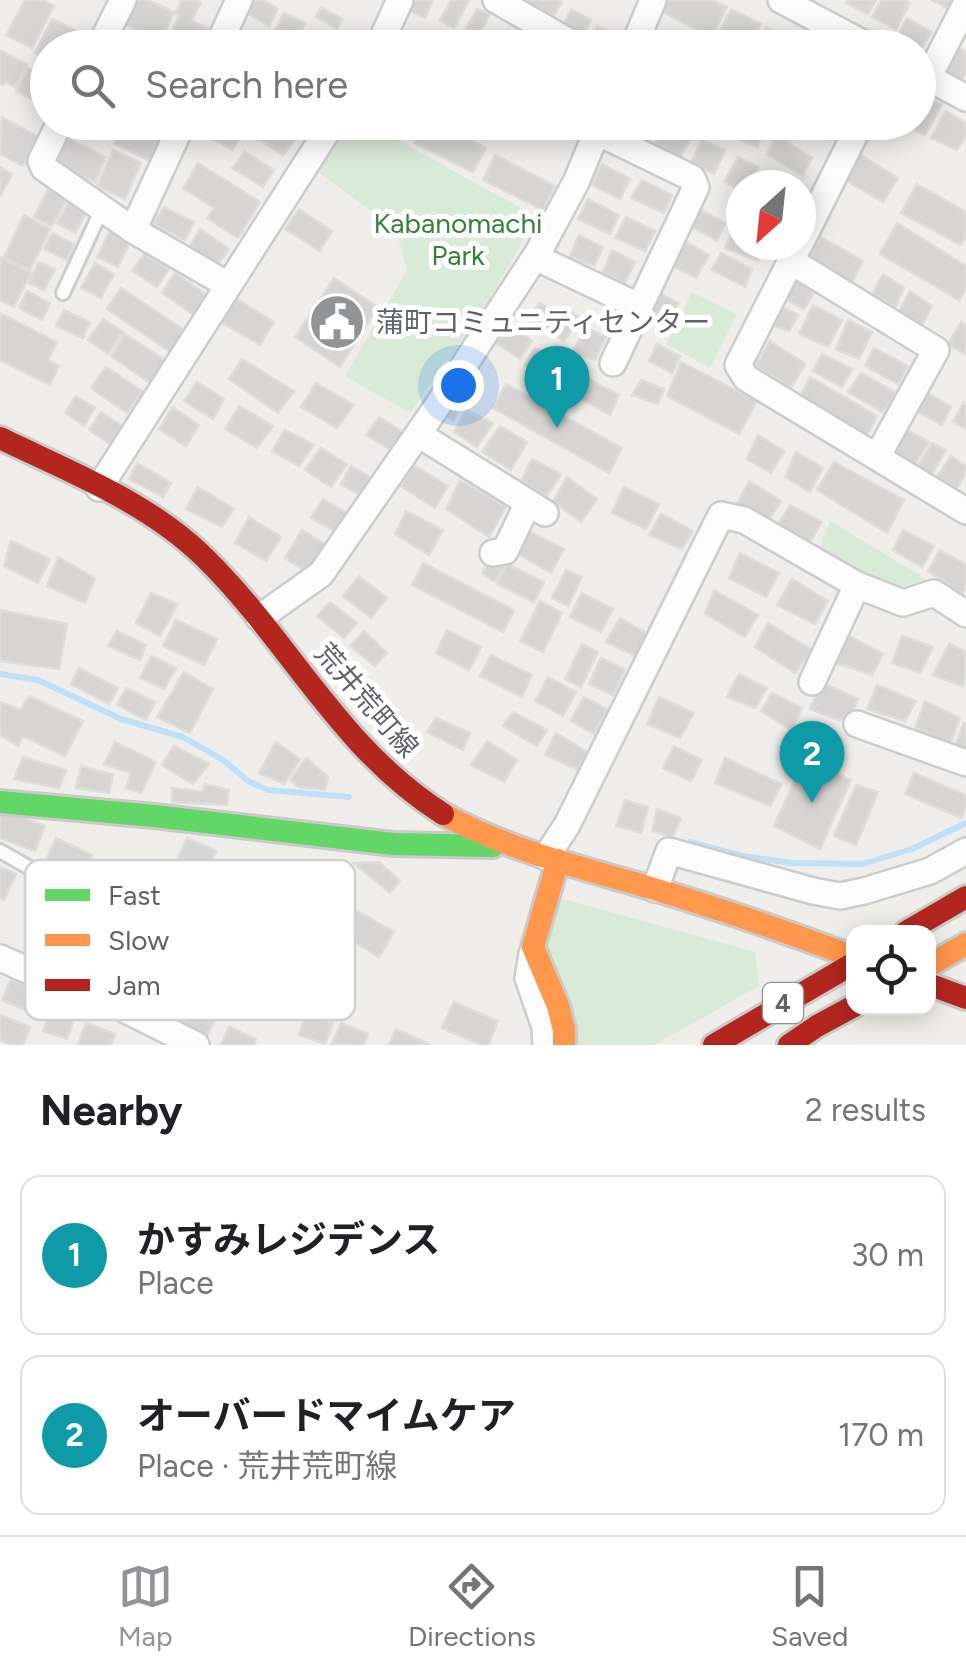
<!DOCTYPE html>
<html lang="en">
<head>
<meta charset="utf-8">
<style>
	:root { --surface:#fff; --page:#f2f2f2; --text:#202124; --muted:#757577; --line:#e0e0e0; --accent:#919496 }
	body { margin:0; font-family:Figtree,"Noto Sans JP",sans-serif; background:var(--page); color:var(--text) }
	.controls { position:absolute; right:30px; bottom:30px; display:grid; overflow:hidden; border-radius:20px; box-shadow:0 5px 25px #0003 }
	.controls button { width:90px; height:90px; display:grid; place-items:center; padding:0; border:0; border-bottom:2px solid var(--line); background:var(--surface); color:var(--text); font:50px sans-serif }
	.compass { position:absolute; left:726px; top:170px; width:90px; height:90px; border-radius:50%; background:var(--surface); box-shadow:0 5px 25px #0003; rotate:207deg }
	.you { position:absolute; left:458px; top:385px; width:35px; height:35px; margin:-25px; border:8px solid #fff; border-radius:50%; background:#1a73e8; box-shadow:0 0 0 15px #1a73e833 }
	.badge { display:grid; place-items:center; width:65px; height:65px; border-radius:50%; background:var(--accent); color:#fff; font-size:32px; font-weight:700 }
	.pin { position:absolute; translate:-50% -82px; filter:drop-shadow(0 2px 5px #0008) }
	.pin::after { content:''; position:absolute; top:52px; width:35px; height:30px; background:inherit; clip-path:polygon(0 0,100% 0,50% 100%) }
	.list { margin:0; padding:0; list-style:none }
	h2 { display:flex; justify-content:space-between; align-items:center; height:130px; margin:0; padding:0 40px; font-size:42px }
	h2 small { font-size:32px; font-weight:400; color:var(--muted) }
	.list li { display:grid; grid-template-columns:65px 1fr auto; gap:30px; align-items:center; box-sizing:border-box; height:160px; margin:0 20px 20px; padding:0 20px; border:2px solid var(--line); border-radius:20px }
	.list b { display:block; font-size:38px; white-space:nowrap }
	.list p { margin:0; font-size:32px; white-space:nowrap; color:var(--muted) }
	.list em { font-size:32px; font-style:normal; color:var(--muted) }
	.icon { flex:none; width:55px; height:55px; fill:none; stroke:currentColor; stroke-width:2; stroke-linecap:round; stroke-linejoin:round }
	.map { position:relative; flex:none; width:966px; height:1045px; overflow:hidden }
	.search { position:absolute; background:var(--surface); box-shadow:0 5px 25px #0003; left:30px; right:30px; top:30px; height:110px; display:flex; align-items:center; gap:25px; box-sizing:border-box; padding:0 35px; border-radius:55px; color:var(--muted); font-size:38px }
	.sheet { height:490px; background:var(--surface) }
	nav { display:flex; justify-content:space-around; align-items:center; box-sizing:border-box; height:140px; border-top:2px solid var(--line); background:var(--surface); font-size:28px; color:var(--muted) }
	nav a { display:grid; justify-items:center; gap:5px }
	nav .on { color:var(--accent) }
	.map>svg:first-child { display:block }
	.green { fill:#d8ebd6 }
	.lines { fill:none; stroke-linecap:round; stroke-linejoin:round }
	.stream { stroke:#bfe0f9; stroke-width:6 }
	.building { fill:#d6d5d3; stroke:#deddd9; stroke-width:2.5 }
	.lane-casing { stroke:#cbcccc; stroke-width:18 }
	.street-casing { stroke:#cbcccc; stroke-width:30 }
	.fast-casing { stroke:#cacacb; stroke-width:28 }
	.slow-casing { stroke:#cacacb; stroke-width:28 }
	.jam-casing { stroke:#cacacb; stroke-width:28 }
	.lane { stroke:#fdfcfc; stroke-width:12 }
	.street { stroke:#fdfcfc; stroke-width:25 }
	.fast { stroke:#63d668; stroke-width:22 }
	.slow { stroke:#ff974d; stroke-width:22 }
	.jam { stroke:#b3261e; stroke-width:22 }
	.labels { text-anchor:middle; stroke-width:10; stroke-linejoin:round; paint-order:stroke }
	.shield { fill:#fff; stroke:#8f9295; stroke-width:2.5 }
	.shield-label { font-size:25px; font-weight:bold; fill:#5f6368 }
	.park-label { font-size:28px; fill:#348238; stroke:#fff }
	.poi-label { font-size:28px; fill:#5f6368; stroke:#fff; text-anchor:start }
	.street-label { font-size:28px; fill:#5f6368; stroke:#fff }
	.key { fill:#fff; stroke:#cfd0d2; stroke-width:2.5 }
	.key-label { font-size:28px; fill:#5f6368 }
</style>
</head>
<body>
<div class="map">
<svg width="966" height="1045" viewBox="0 0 966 1045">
	<rect width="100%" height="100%" fill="#efeeea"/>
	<path class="green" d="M333,123H367L535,216C502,287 455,349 410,413L345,376L407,270L396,229L307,164Z
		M692,292L737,314L710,368L666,344Z
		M830,521L926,579L893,589L853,570L819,549Z
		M556,897L755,952L759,986L654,1045H576L542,945Z"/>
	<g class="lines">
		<path class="stream" d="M0,674L38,680L121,719L183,737L223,760L248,781L268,790L349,797
			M690,842L743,856L792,863L862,864L912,849L966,823"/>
	</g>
	<path class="building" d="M25,0H43L54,6L32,48L6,35Z
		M135,0H148L174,12L161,41L124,24Z
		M181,0L201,2L192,21L210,29L202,48H196L170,35L179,15L175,14Z
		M254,0H263L278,9L269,26L248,14Z
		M407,0H433L425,18L403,7Z
		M451,0H469L454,28L440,20Z
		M529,0H558L562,2L553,17L528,3Z
		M663,0H712L727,7L712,37L658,10Z
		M847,0H876L868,14L846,3Z
		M881,0H903L910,3L896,29L872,17Z
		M931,0H954L949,9Z
		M321,7L342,19L337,29L316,17Z
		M477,9L490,14L477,39L464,32Z
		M571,9L591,20L583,37L563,26Z
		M731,9L761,24L750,48H730L715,40Z
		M284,13L305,23L296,40L275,30Z
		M907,18L932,32L918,54V48H902L894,43Z
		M52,19L81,33L74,48H48V59L35,53Z
		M597,26L620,37L614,48H600L590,42Z
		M766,27L806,48H756Z
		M957,47L966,52V73L961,82L942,73Z
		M0,50L27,64L15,87L5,82L3,85L0,83Z
		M28,68L48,78L46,107L16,91Z
		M920,93L942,104L925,135L904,125L905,122H918Z
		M946,111L966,123V136L957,150L931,138Z
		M2,117L39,137L23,166L0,154Z
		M95,122H122L117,133Z
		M124,122H170L157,164L114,144Z
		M207,122H231L244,131L232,150L200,131Z
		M259,122H281L299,133L283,156L252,134Z
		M398,122H417L409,139L394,131Z
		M423,122H435L486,148L473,172L414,143Z
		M530,122H553L549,132Z
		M561,122H589L584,132Z
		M617,122H653L646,143L615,128Z
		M664,122L693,135L680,157L655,143Z
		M733,122H756L767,127L757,147L727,134Z
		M798,122H832L824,139Z
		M777,135L812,158L803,176L767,154Z
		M67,138L106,157L95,182L55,163Z
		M702,140L725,150L714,174L691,163Z
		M113,150L141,163L125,199L97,186Z
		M245,152L274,170L263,187L232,168Z
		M858,153L898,178L883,202L845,180Z
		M495,155L555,186L543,210L483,180Z
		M738,157L758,167L749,185H741V190L724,182Z
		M198,163L260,202L238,238L207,218L214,208L183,188Z
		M602,164L630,179L620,199L592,185Z
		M0,167L12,174L1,195L0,194Z
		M763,171L784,185H756Z
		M642,180L672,195L664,213L631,198Z
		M52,182L70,192L52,226L34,217Z
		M917,184L966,212V237L961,245L901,213Z
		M70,199L89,208L75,233L57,223Z
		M588,199L619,215L610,234L578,219Z
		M164,207L194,222L185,240L153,224Z
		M696,207L725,223L717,241L688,225Z
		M299,209L332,231L320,251L285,229Z
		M24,215L50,229L30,270L4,257Z
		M626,217L655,231L645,251L615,238Z
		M897,223L966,266V289L959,300L880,254Z
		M734,227L741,230V245H766L758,261L725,248Z
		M111,228L132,238L118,267L97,257Z
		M200,229L229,249L218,264L189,247Z
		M52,233L74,244L67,260L44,249Z
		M579,235L603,247L594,266L570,256Z
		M821,237L863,261L852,282L810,257Z
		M684,241L709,255L696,278L671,265Z
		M612,250L635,262L625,283L603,272Z
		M721,253L752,269L745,287L712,270Z
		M144,254L169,269L157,287L132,271Z
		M0,257L31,273L14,307L0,300Z
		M39,262L55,269L44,290L29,283Z
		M95,263L114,274L101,298L81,288Z
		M175,273L207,295L194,315L162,293Z
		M883,274L904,288L895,307L873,293Z
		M789,275L816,290L804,309L778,295Z
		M334,278L378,307L340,367L295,337Z
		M121,288L184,330L170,352L107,309Z
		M654,290L678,303L670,323L645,312Z
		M27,291L50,303L42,320L19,308Z
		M910,291L932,306L921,327L898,313Z
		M235,298L274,322L260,345L221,322Z
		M540,303L558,314L566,309L581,318L564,341L528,319Z
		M775,304L798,315L789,331L766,323Z
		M813,305L842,320L828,347L799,334Z
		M64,310L90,322L83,338L56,326Z
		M0,313L57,342L48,360L59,366L50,385L0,360Z
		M103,319L123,332L108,354L88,340Z
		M848,320L872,332L859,359L836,349Z
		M961,322L966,325V355L948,344Z
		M511,325L532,341L520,359L496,343Z
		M586,327L606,337L595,360L573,351Z
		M125,334L165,360L150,383L111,356Z
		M770,341L805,364L791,388L756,366Z
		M657,344L680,356L672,373L649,361Z
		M535,348L560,364L549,381L525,365Z
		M874,348L908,366L898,384L865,366Z
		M822,354L852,369L842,387L813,371Z
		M242,359L294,391L278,413L229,379Z
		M681,362L757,401L739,434L667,396Z
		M106,367L142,391L127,413L91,388Z
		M577,373L619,395L610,415L566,391Z
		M861,373L896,393L883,412L848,392Z
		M810,377L877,416L866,437L799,399Z
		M641,380L664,389L658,404L632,395Z
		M197,382L224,399L213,419L184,401Z
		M316,383L354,405L337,428L301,407Z
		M506,384L622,448L609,473L493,408Z
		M923,390L951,407L942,425L911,408Z
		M76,396L95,408L84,426L65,413Z
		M446,399L460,409L453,421L439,411Z
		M964,402L966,403V429L953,422Z
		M239,406L273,426L257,448L225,429Z
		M173,407L199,425L186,446L159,429Z
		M466,410L493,423L477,447L454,432Z
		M101,412L122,426L110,444L89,430Z
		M379,417L403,432L391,450L366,435Z
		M500,426L527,442L511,470L482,452Z
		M903,428L929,442L915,464L889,449Z
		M285,430L314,445L299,466L272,451Z
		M758,435L784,451L771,473L747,459Z
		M932,443L946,450L931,476L917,468Z
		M321,448L347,464L331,487L305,470Z
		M796,452L823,468L810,492L785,477Z
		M951,456L966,466V473L957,488L937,477Z
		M532,459L561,474L547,496L521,481Z
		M834,462L904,500L887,533L817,490Z
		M137,463L171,483L163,497L129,479Z
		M413,465L448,486L435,508L401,486Z
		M351,466L374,479L363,497L341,484Z
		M567,477L597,499L581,522L553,502Z
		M460,480L506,507L489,537L446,509Z
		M749,481L781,501L769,520L737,504Z
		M198,487L234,509L222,527L186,509Z
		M624,487L659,504L646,529L612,513Z
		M323,499L349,514L339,534L311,518Z
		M790,505L822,522L808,545L777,527Z
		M406,511L443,530L429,555L395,534Z
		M661,514L693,531L682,549L649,535Z
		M249,517L281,537L266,561L235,543Z
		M525,529L564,549L551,573L513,551Z
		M302,530L326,545L308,572L285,558Z
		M903,530L934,546L922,567L893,550Z
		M11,541L50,559L38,583L4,566Z
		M940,550L966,565V587L962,594L928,571Z
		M740,553L779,573L766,597L729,578Z
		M58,557L95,578L85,603L47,586Z
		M489,560L503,567L495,582L482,574Z
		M423,563L514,610L503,632L412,585Z
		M507,564L544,582L534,602L497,584Z
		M566,570L582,577L568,606L552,598Z
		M359,576L387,598L371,618L343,596Z
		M792,579L828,601L815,624L777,605Z
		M714,590L758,615L745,637L705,614Z
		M151,593L178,604L160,636L136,623Z
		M582,593L613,609L601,632L570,617Z
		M540,601L562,613L543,652L520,641Z
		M330,602L357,623L344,638L317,616Z
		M0,610L67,624L59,669L0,661Z
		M620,618L648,634L637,657L606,642Z
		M176,620L217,639L204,665L163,646Z
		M768,623L812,650L795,673L755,647Z
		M447,630L481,647L469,670L436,653Z
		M117,631L146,645L140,660L108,646Z
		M364,631L387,653L375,666L350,646Z
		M844,633L883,654L872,675L831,661Z
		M902,636L933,647L920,673L892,663Z
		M582,644L598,652L581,687L565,679Z
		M949,644L966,652L964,687L933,675Z
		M491,655L532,675L522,697L480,676Z
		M152,656L176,668L164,689L140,678Z
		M601,658L625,669L613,695L589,684Z
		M79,668L118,688L109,704L71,684Z
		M184,672L213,689L190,733L157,717Z
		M739,674L767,688L755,708L727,697Z
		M548,677L576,692L563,716L535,701Z
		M821,682L858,699L847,723L810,709Z
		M877,685L916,701L905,721L867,709Z
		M126,688L155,702L146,720L117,705Z
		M772,693L802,708L791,730L761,711Z
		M29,696L83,721L65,756L23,736L18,746L0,735V702L20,710Z
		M584,697L607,709L594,734L571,721Z
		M659,697L694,713L680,738L647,724Z
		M925,701L960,718L950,744L915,728Z
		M513,712L547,730L537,746L503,726Z
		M436,718L470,733L463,750L427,732Z
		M964,723L966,724V752L954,748Z
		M556,733L589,753L578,770L545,755Z
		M487,741L517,760L504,782L471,765Z
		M115,742L156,762L141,793L126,788L131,773L104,764Z
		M276,742L300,759L284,784L259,773Z
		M174,746L209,764L193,784L162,765Z
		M674,746L702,760L691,781L663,768Z
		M23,757L66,770L59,788L14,779Z
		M805,757L851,780L820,849L774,826Z
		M306,758L328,777L325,790L299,787L290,780Z
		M725,758L782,784L770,806L715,783Z
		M81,766L113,775L109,793L76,788Z
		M914,773L966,795V808L961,818L905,794Z
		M205,784L229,790L227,805L172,802V788L202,792Z
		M856,785L878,792L856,845L834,836Z
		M625,800L648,807L641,833L616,826Z
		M657,809L681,818L673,837L652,831Z
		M2,810L45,826L35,851L0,838V816Z
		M56,838L92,855L82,877L46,860Z
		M187,838L216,851L207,871L178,858Z
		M379,862L400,881L390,893L354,863Z
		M0,867L16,874L4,900L0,898Z
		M356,910L394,932L379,957L341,934Z
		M11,979L43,993L34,1014L2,1000Z
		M190,992L221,1007L207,1036L176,1020Z
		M454,1002L498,1021L488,1045H481L442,1028Z
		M50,1011L74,1019L67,1039L43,1031Z
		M306,1014L333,1023L325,1044L299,1035Z
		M0,1015L30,1027L23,1045H12L0,1040Z
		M86,1023L115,1034L111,1045H78Z
		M341,1023L368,1034L364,1045L332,1044Z
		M229,1027L256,1039L254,1045H221Z
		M396,1029L431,1045H389Z"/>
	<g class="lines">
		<g class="lane-casing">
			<path id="lane" d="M63,293L102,209
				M0,851L70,891"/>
		</g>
		<g class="street-casing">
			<path id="street" d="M496,0L580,48
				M781,0L872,48
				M99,48L123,0
				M217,48L239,0
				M378,48L400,0
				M633,48L653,0
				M918,72L966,98
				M928,78L966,4
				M60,122L41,161L44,168L133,230L228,285
				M597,132L692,178L696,187L613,363
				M133,230L183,122
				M801,242L861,122
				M799,245L738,365L746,378L966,511
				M535,257L640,307
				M791,261L936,350L877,457
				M418,434L545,513
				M99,488L333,122
				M493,553L505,551L528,503
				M259,618L321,574L436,408L539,251L576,182L601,122
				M812,682L857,585
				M857,724L966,763
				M546,857L567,825L721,515L744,520L857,585L903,603L934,593L966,614
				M655,889L669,851L813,891L840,896L864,891L930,871L966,851
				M532,954L528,978L545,1027L546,1045
				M0,958L55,982L110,1002L196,1045"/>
		</g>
		<g class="fast-casing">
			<path id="fast" d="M0,802L154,816L393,844L493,846"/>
		</g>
		<g class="slow-casing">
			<path id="slow" d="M443,814C506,849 575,866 644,886C715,907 785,931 854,957
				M558,860L533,947L558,1006L564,1030V1045
				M928,966L966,944"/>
		</g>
		<g class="jam-casing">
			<path id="jam" d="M0,438C70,472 148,502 204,557C290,641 338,747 443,814
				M906,932L966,897
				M928,984L966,998
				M714,1045L854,963
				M789,1045L817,1026L854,1006"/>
		</g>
		<use href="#lane" class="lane"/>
		<use href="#street" class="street"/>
		<use href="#fast" class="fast"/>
		<use href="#slow" class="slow"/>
		<use href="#jam" class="jam"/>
	</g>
	<defs>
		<g id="civic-disc" transform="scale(2.875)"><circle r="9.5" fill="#919496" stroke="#fff"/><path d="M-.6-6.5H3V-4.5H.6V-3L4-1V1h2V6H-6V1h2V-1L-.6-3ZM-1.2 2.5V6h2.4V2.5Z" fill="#fff"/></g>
	</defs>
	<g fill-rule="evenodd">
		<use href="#civic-disc" x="337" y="322"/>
	</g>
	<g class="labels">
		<rect class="shield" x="763" y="983" width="40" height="40" rx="8"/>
		<g class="shield-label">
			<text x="783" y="1012">4</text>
		</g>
		<g class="park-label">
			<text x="458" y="233">Kabanomachi<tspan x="458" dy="32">Park</tspan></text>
		</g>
		<g class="poi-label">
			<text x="376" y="332">蒲町コミュニティセンター</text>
		</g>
		<g class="street-label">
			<text transform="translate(367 700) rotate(49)" y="10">荒井荒町線</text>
		</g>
	</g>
	<rect x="25" y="860" width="330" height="160" rx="15" class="key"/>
	<rect x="45" y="889" width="45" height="12" fill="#63d668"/>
	<rect x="45" y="934" width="45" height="12" fill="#ff974d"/>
	<rect x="45" y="979" width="45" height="12" fill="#b3261e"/>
	<g class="key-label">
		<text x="108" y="905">Fast</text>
		<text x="108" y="950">Slow</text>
		<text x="108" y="995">Jam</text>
	</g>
</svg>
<div class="controls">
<button><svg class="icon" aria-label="locate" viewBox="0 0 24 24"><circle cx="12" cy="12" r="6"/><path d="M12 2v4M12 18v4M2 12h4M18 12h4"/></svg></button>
</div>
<svg class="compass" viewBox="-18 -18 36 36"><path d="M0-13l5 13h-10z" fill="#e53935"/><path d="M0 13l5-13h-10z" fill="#757577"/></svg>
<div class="you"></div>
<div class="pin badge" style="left:557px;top:428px;background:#0f9aa8">1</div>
<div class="pin badge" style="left:812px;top:803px;background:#0f9aa8">2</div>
<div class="search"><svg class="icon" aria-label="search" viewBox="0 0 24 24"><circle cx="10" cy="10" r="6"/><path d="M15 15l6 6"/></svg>Search here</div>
</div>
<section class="sheet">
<h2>Nearby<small>2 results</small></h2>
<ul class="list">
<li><span class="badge" style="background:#0f9aa8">1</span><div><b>かすみレジデンス</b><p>Place</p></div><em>30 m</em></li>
<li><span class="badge" style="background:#0f9aa8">2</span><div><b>オーバードマイムケア</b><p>Place · 荒井荒町線</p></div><em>170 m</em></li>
</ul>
</section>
<nav>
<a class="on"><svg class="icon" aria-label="map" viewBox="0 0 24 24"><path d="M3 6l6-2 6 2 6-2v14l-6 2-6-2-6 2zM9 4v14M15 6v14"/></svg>Map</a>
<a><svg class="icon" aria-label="directions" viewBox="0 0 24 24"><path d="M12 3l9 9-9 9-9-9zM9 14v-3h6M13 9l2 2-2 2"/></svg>Directions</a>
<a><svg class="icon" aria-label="saved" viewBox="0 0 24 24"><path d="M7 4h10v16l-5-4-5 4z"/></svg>Saved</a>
</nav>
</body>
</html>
